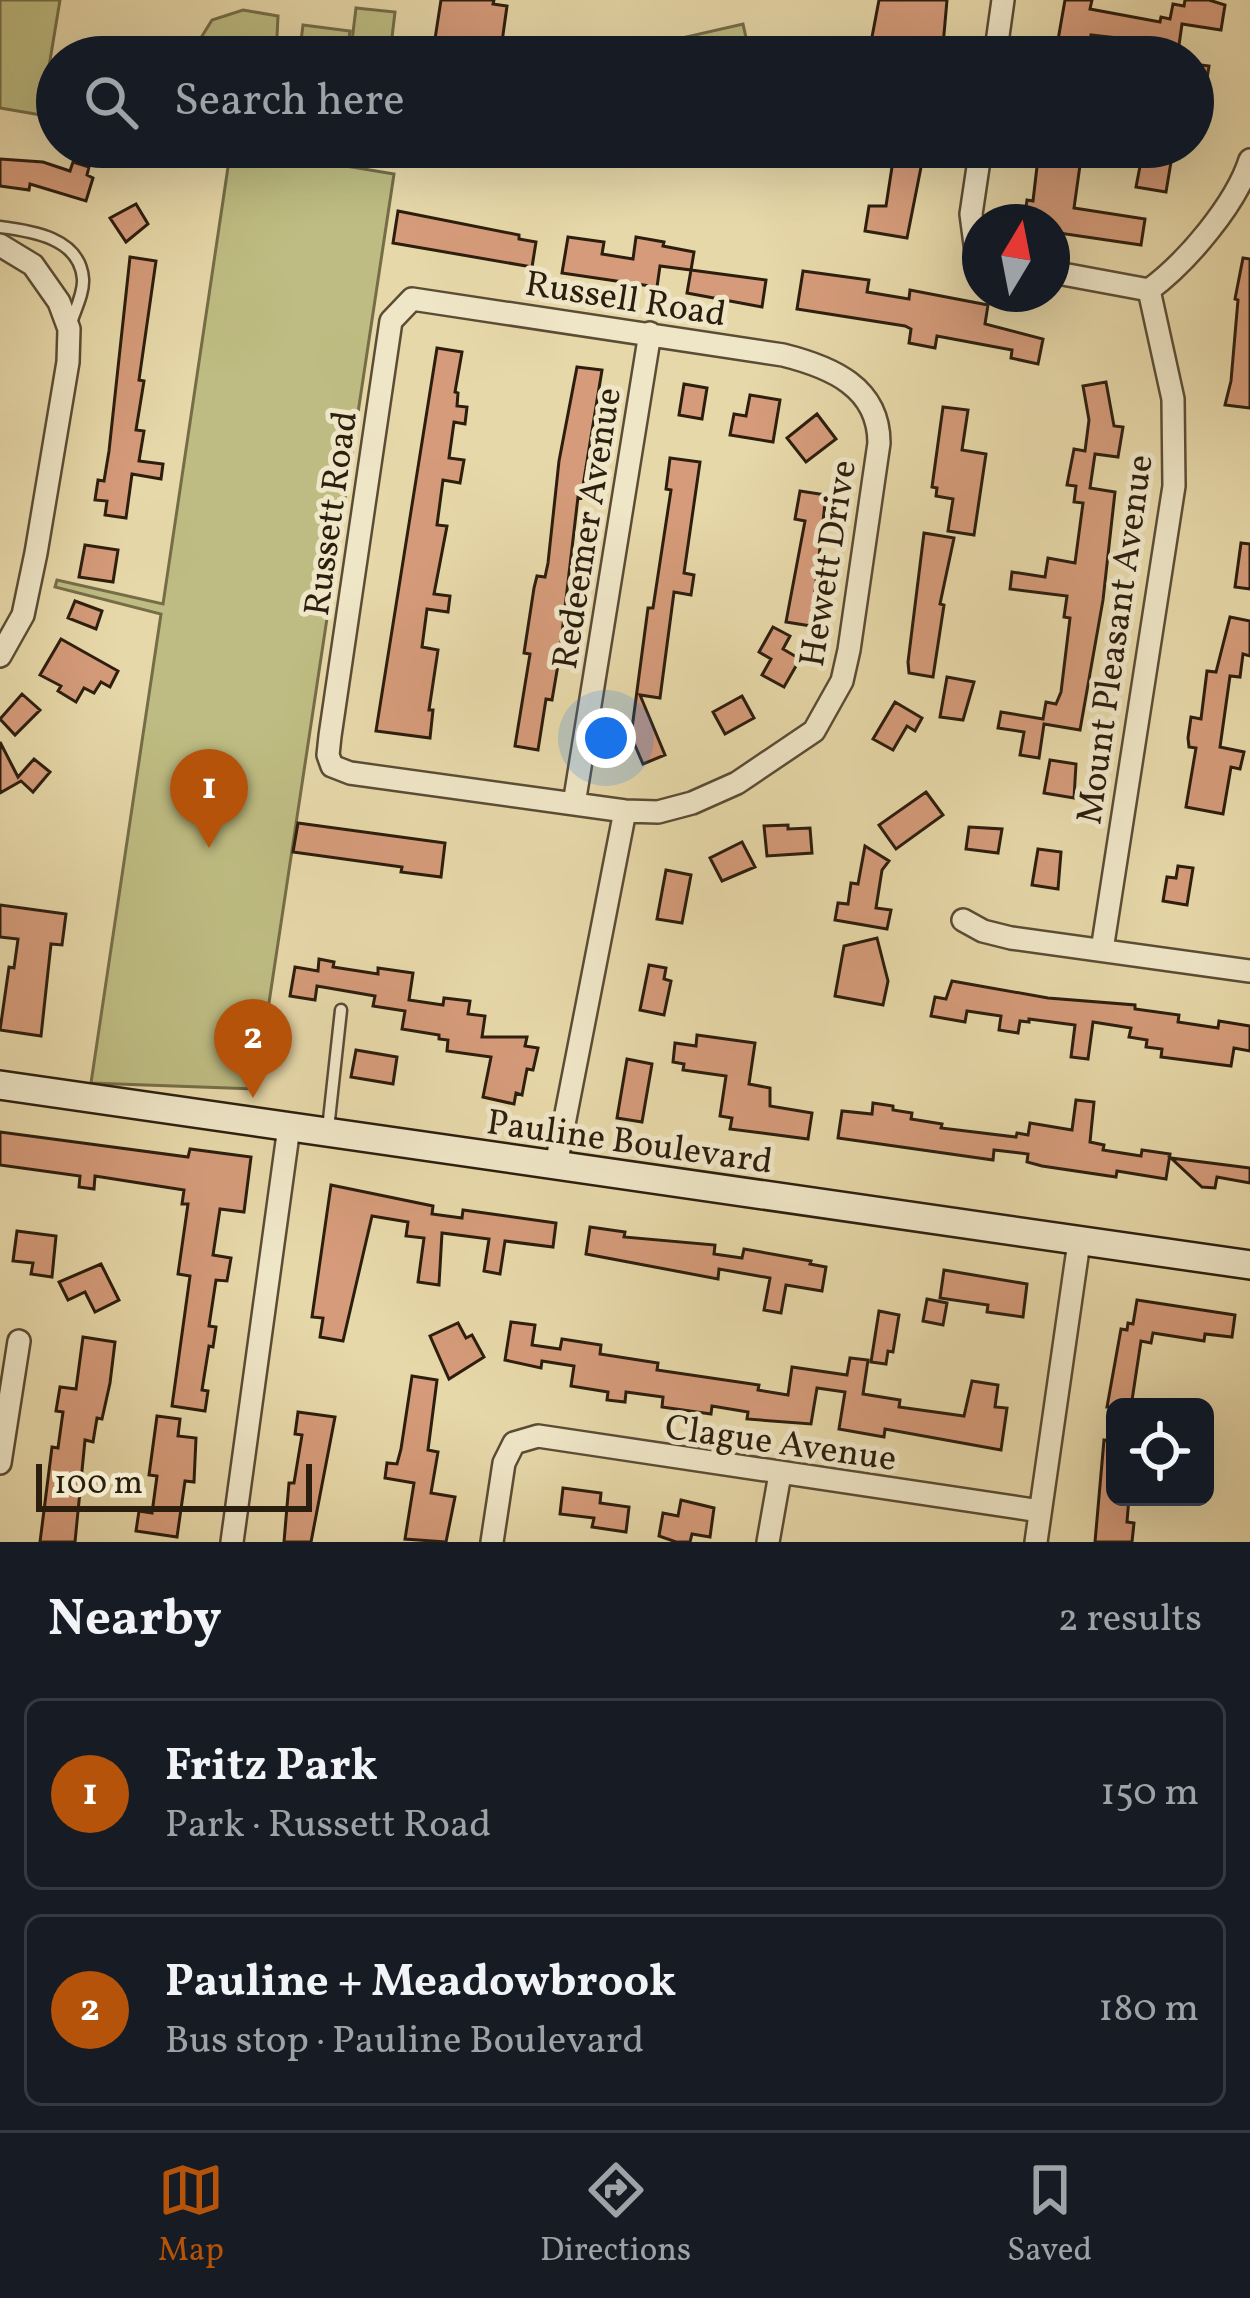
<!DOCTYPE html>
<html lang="en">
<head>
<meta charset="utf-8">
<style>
	:root { --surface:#171b24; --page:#242831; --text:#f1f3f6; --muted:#9ea1a6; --line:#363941; --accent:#b45309 }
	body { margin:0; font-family:Vollkorn,serif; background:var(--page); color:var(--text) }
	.controls { position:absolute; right:36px; bottom:36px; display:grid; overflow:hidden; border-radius:18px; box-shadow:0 12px 48px #0002 }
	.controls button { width:108px; height:108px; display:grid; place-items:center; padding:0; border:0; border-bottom:3px solid var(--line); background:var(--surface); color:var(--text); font:60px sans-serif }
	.compass { position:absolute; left:962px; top:204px; width:108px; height:108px; border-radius:50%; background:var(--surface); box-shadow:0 12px 48px #0002; rotate:10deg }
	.scale { position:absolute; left:36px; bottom:30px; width:276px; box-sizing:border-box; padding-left:12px; border:6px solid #2c1e0e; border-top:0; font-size:33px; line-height:42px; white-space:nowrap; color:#2c1e0e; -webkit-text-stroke:9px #efe6c7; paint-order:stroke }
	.you { position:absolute; left:606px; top:738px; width:42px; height:42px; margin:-30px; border:9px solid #fff; border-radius:50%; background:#1a73e8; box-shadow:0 0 0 18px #1a73e833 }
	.badge { display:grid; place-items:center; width:78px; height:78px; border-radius:50%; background:var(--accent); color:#fff; font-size:39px; font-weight:700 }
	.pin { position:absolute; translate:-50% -99px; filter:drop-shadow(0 3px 6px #0008) }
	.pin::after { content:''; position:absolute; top:63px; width:42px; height:36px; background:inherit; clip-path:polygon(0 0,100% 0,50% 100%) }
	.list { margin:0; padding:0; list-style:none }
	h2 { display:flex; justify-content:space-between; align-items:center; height:156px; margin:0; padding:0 48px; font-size:51px }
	h2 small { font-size:39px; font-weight:400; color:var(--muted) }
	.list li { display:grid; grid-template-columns:78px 1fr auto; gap:36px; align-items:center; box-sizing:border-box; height:192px; margin:0 24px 24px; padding:0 24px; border:3px solid var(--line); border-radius:18px }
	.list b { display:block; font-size:45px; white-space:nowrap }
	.list p { margin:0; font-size:39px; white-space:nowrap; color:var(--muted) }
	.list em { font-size:39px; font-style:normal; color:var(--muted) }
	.icon { flex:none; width:66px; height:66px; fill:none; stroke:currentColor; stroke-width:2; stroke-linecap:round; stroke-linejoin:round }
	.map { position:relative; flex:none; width:1250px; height:1542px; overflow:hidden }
	.search { position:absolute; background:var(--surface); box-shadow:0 12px 48px #0002; left:36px; right:36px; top:36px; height:132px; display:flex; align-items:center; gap:30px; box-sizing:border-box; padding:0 42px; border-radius:66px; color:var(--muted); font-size:45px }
	.sheet { height:588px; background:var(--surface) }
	nav { display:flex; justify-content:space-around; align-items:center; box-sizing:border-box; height:168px; border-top:3px solid var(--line); background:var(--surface); font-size:33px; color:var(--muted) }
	nav a { display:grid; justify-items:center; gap:6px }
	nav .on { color:var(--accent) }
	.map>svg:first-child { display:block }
	.green { fill:#bebc82; stroke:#756d48; stroke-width:3 }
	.building { fill:#d59b7a; stroke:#2c1e0e; stroke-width:3 }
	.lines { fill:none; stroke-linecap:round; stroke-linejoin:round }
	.lane-casing { stroke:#5b4c35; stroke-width:15 }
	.street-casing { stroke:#5b4c35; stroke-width:26 }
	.secondary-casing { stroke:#2c1e0e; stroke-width:32 }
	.lane { stroke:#efe6c7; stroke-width:10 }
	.street { stroke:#efe6c7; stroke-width:21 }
	.secondary { stroke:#efe6c7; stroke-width:27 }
	.labels { text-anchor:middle; stroke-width:10; stroke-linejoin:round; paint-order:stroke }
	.street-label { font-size:36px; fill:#2c1e0e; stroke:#efe6c7 }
</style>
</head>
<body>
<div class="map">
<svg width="1250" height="1542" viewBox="0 0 1250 1542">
	<rect width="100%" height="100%" fill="#e7d8a9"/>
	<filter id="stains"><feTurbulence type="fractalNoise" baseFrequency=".00167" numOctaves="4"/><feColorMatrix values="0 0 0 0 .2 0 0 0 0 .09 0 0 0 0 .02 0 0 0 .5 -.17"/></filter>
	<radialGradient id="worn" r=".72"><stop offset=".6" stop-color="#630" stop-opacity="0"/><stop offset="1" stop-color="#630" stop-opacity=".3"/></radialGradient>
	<path class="green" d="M0,0H60L41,115L0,108Z
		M356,8L395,12L390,54L351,49Z
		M243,10L278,16L276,57H189L212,20Z
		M743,24L749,51L720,57H668L664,42Z
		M303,25L350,31L346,57H299Z
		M231,147L394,174L256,1089L91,1083L161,614L55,587L57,580L163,604Z"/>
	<path class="building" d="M441,0H494L493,4L507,6L501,49L488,47L486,57H447L449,41L435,39Z
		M879,0H947L942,57H913L915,45L872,37Z
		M1065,0H1092L1090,9L1160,22L1161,17L1170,19L1173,4L1184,6L1185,0H1209L1225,5L1221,30L1182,24L1179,45L1091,35L1087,57H1055Z
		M1193,64L1209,66L1202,112L1193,111Z
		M871,147H925L907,238L865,231L869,206H886L892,167L868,163Z
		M1045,147L1082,151L1074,208L1145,219L1141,245L1052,232V222H1024L1027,200L1033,201L1038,158Z
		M1142,156L1171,162L1166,192L1136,187Z
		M0,159L43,162L70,171L73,162L89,167L87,175L93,178L86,201L30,184L29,190L0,186Z
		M136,204L148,224L126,242L110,218Z
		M398,211L519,235V239L536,242L532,267L393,243Z
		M568,237L604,242L602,254L633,259L636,237L664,242L663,246L694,252L691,270L660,266L657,287L562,273Z
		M130,257L156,261L139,380L144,381L136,430L144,431L139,461L163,464L161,479L132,474L126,518L105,515L107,501L95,500L98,480L104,481L109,451Z
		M1243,258L1250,259V408L1225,405L1231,381L1238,300L1235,299Z
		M691,270L766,280L762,307L687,293Z
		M803,271L869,280L867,292L909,299L910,290L988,305L985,324L1043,339L1038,364L1011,358L1012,350L937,336L935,348L909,343L911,329L905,326L797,309Z
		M437,348L462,352L455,392L458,393L457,406L467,407L465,424L454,422L449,458L464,460L460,483L443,480L437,525L447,526L434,594L450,596L448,612L427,609L422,647L438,650L429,710H433L430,738L376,731Z
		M577,367L602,370L581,498L578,497L559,659L552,700L546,699L538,750L515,746L530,654L524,653L534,588L537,576L545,577L548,563L559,461Z
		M1106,382L1114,426L1123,427L1118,457L1095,454L1090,488L1115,492L1103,600L1080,730L1044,724L1039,758L1020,755L1024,732L998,728L1001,712L1043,719L1046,702L1056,704L1061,692L1070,618L1064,617L1067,596L1010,589L1012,572L1045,577L1048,558L1075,563L1083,503L1074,502L1076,486L1067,485L1074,449L1085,451L1089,420L1083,386Z
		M684,384L707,388L702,419L679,415Z
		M750,395L780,400L773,442L730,435L734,414L746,416Z
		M943,407L968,410L962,450L986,454L974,535L948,531L953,499L936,496L937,488L932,487Z
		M817,414L836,439L806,462L787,438Z
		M670,458L700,462L684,573L694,575L691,595L674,592L660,698L640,695L665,755L643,764L631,736L648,608H653L671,490L666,489Z
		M800,491L826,495L811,626L786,622L805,521L795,519Z
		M924,533L954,538L940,604L944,605L933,677L909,673L908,662Z
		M1241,543L1250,544V589L1235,587Z
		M85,545L118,550L113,582L79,577Z
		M75,601L102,611L96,629L68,618Z
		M1230,617L1250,621V656L1243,654L1240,677L1230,676L1220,747L1244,752L1240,769L1231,767L1223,814L1186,807L1196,748L1189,747L1188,738L1191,717L1201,719L1207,671L1216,672Z
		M773,627L790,636L783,649L800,659L784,687L762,675L771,659L759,652Z
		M61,639L118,671L110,687L101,682L94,693L84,688L76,702L58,691L61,686L40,675Z
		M947,677L974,682L963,720L940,717Z
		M22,694L40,710L15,735L0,719Z
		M742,696L754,718L725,734L713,712Z
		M895,702L922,718L915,731L907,726L893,750L873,739Z
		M0,742L18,777L34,759L50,772L33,792L21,781L0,793Z
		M1050,760L1076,764L1074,798L1044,793Z
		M926,792L943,815L896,849L879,825Z
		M298,823L445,843L441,877L401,872L402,867L293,852Z
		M788,825V829L810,828L812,853L767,856L764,826Z
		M969,827L1002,829L998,853L966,849Z
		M742,842L755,867L722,881L710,858Z
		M865,846L889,861L882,870L876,908L891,910L887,929L835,920L838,903L848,904L851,883L858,884Z
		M1038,849L1061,852L1058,889L1032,885Z
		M1178,866L1193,868L1187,905L1163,901L1167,877L1176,878Z
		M666,870L691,875L682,923L657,919Z
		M0,905L66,914L62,945L51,944L41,1036L0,1030L9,967L14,968L18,939L0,937Z
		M877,938L888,981L883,1005L835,996L844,946Z
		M319,959L334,962L333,967L378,974V968L413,973L409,1000L443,1005L444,998L470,1001L468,1014L485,1016L482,1037H527L525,1046L538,1048L533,1070L527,1069L522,1095L516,1093L514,1104L483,1097L491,1057L447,1051L448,1040L439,1039V1035L402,1029L405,1011L373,1006L375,996L317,986L315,1000L290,996L295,967L318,971Z
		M649,965L666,968L664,979L671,981L664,1015L640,1010Z
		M952,981L1048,998L1135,1005V1009L1179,1015L1178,1022L1218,1028L1219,1021L1250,1026V1051L1234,1048L1231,1066L1161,1057L1162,1049L1146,1047L1147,1040L1129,1037L1131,1028L1093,1022L1088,1059L1071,1057L1075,1025L1029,1019V1022L1020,1021L1018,1033L999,1030L1001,1016L967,1011L965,1022L931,1016L935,997L946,999Z
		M697,1035L755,1043L749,1084L770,1088V1106L812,1113L808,1139L730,1129L732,1118L720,1116L726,1076L683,1070L684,1064L673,1062L675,1043L696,1046Z
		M356,1050L397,1057L393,1084L351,1077Z
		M627,1059L652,1064L642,1122L617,1118Z
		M1076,1100L1094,1102L1090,1142L1104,1145L1103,1150L1141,1156L1142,1150L1170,1154L1166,1179L1117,1171L1116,1177L1042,1166L1027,1162L1028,1154L994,1150L993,1160L838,1138L842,1111L872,1114L873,1103L893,1106V1110L912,1113L911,1119L942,1124L941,1128L1016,1137L1017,1133L1028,1135L1030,1123L1072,1130Z
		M0,1132L188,1157L190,1149L251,1157L244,1212L220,1209L213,1255L231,1258L227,1281L216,1280L209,1326L216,1327L213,1347L209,1346L202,1390L208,1391L205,1411L172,1406L190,1276L178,1274L188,1204H182L184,1190L95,1176L94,1189L79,1187L80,1176L0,1165Z
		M1171,1158L1250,1168V1183L1217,1177L1215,1188L1202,1187Z
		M331,1185L433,1206L432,1214L462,1218L463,1210L556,1223L553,1247L505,1241L500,1274L484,1271L489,1239L442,1233L439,1285L418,1282L424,1238L406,1236L408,1222L372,1216L343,1341L320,1337L323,1318L312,1317Z
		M590,1227L625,1232L624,1237L715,1245L714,1254L742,1258L744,1249L811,1261L810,1264L826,1267L822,1291L786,1285L781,1313L764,1310L770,1278L719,1269L718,1279L586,1254Z
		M17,1231L56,1236L52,1277L31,1274L33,1263L13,1261Z
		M101,1264L119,1300L95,1312L85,1292L68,1300L59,1282Z
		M944,1270L1027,1284L1023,1317L987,1312L988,1305L940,1298Z
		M927,1299L947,1303L943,1325L923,1321Z
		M1137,1300L1235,1315L1232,1337L1205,1334L1204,1341L1153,1333L1151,1343L1141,1341L1131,1407H1107L1121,1329L1127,1330L1128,1323L1133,1324Z
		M879,1311L899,1315L893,1352L888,1351L886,1364L871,1362Z
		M511,1322L535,1325L532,1345L560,1349L562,1339L601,1345L600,1354L658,1363L657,1370L759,1385L758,1390L788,1395L792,1367L847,1375L850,1358L868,1360L863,1394L900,1400L899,1407L964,1416L972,1381L998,1385L995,1407L1007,1408L1001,1450L885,1429L884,1437L839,1429L845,1392L817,1388L811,1424L747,1419L748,1412L712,1406L711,1414L662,1407L663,1397L626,1392L625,1402L607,1400L608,1392L571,1386L574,1366L542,1361L541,1368L505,1360Z
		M458,1323L466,1338L472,1335L484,1357L449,1379L430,1336Z
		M83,1337L115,1342L110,1383L102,1419L97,1418L93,1442L85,1440L75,1542H40L52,1447L58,1448L63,1412L56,1411L60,1387L76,1389Z
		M412,1376L437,1380L428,1450L438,1452L431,1493L455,1497L446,1542L405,1539L414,1483L385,1478L387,1463L397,1464L401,1449Z
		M298,1412L335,1417L311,1542H284L289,1483H294L302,1435L295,1434Z
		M157,1416L180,1419L178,1436L196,1438L194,1482L185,1481L177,1537L136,1531L139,1511L152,1513L157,1476L149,1475Z
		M1104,1440L1115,1441V1497H1129L1127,1522L1134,1523L1132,1542H1095Z
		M563,1488L601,1493L600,1503L629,1507L626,1532L592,1527L594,1518L560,1514Z
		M681,1500L714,1508L710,1537L692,1534L690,1542H676L659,1536L663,1513L678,1516Z"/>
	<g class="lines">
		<g class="lane-casing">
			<path id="lane" d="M0,227C32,231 80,238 83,279C84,294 74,312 70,326
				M328,1129L341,1010"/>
		</g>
		<g class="street-casing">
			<path id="street" d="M995,57L1003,0
				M0,245L33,265L59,302L69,329L68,362L36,553L23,615L0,656
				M980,254L976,252L971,214L981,147
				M1052,272L1149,290
				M1149,290C1187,262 1236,204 1250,160
				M412,299L783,355C831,367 879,387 879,443L849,650L842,681L814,731L737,783L692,803L658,812L625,811L350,773L332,766L328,755L330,736L391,321Z
				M574,804L650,333
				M963,920L983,931L1011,938L1250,971
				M1102,950L1174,486L1173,399L1149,290
				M556,1165L625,811
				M0,1463L19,1341
				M232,1542L289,1127
				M492,1542L504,1463L514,1443L538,1436L1040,1511
				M768,1542L780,1474
				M1036,1542L1079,1242"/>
		</g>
		<g class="secondary-casing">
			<path id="secondary" d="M0,1085L1250,1265"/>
		</g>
		<use href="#lane" class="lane"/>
		<use href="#street" class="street"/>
		<use href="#secondary" class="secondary"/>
	</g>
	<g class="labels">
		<g class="street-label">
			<text transform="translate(626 297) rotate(9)" y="13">Russell Road</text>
			<text transform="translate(329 513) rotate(-82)" y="13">Russett Road</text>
			<text transform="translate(585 528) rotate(-81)" y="13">Redeemer Avenue</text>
			<text transform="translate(826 563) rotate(-81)" y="13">Hewett Drive</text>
			<text transform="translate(1113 639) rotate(-82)" y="13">Mount Pleasant Avenue</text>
			<text transform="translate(630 1140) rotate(8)" y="13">Pauline Boulevard</text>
			<text transform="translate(781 1441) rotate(8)" y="13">Clague Avenue</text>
		</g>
	</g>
	<rect width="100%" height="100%" filter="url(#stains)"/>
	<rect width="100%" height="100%" fill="url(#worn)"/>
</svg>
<div class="controls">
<button><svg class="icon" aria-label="locate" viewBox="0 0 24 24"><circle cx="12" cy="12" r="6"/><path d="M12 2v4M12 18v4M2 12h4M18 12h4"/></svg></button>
</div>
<svg class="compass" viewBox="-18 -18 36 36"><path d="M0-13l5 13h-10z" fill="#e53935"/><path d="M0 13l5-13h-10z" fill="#9ea1a6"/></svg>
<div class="scale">100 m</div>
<div class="you"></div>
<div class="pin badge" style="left:209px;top:848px">1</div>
<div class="pin badge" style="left:253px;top:1098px">2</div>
<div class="search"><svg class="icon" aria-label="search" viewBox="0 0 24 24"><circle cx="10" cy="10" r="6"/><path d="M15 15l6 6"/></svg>Search here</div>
</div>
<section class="sheet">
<h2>Nearby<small>2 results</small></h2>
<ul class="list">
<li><span class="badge">1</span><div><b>Fritz Park</b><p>Park · Russett Road</p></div><em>150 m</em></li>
<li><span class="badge">2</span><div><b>Pauline + Meadowbrook</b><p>Bus stop · Pauline Boulevard</p></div><em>180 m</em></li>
</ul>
</section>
<nav>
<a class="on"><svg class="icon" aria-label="map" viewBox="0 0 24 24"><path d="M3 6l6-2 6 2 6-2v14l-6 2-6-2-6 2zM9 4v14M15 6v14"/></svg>Map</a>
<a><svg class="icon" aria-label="directions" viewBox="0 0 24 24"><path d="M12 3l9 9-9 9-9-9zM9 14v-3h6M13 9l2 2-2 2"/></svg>Directions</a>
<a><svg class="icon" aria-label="saved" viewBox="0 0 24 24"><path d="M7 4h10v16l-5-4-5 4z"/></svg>Saved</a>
</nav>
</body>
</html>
